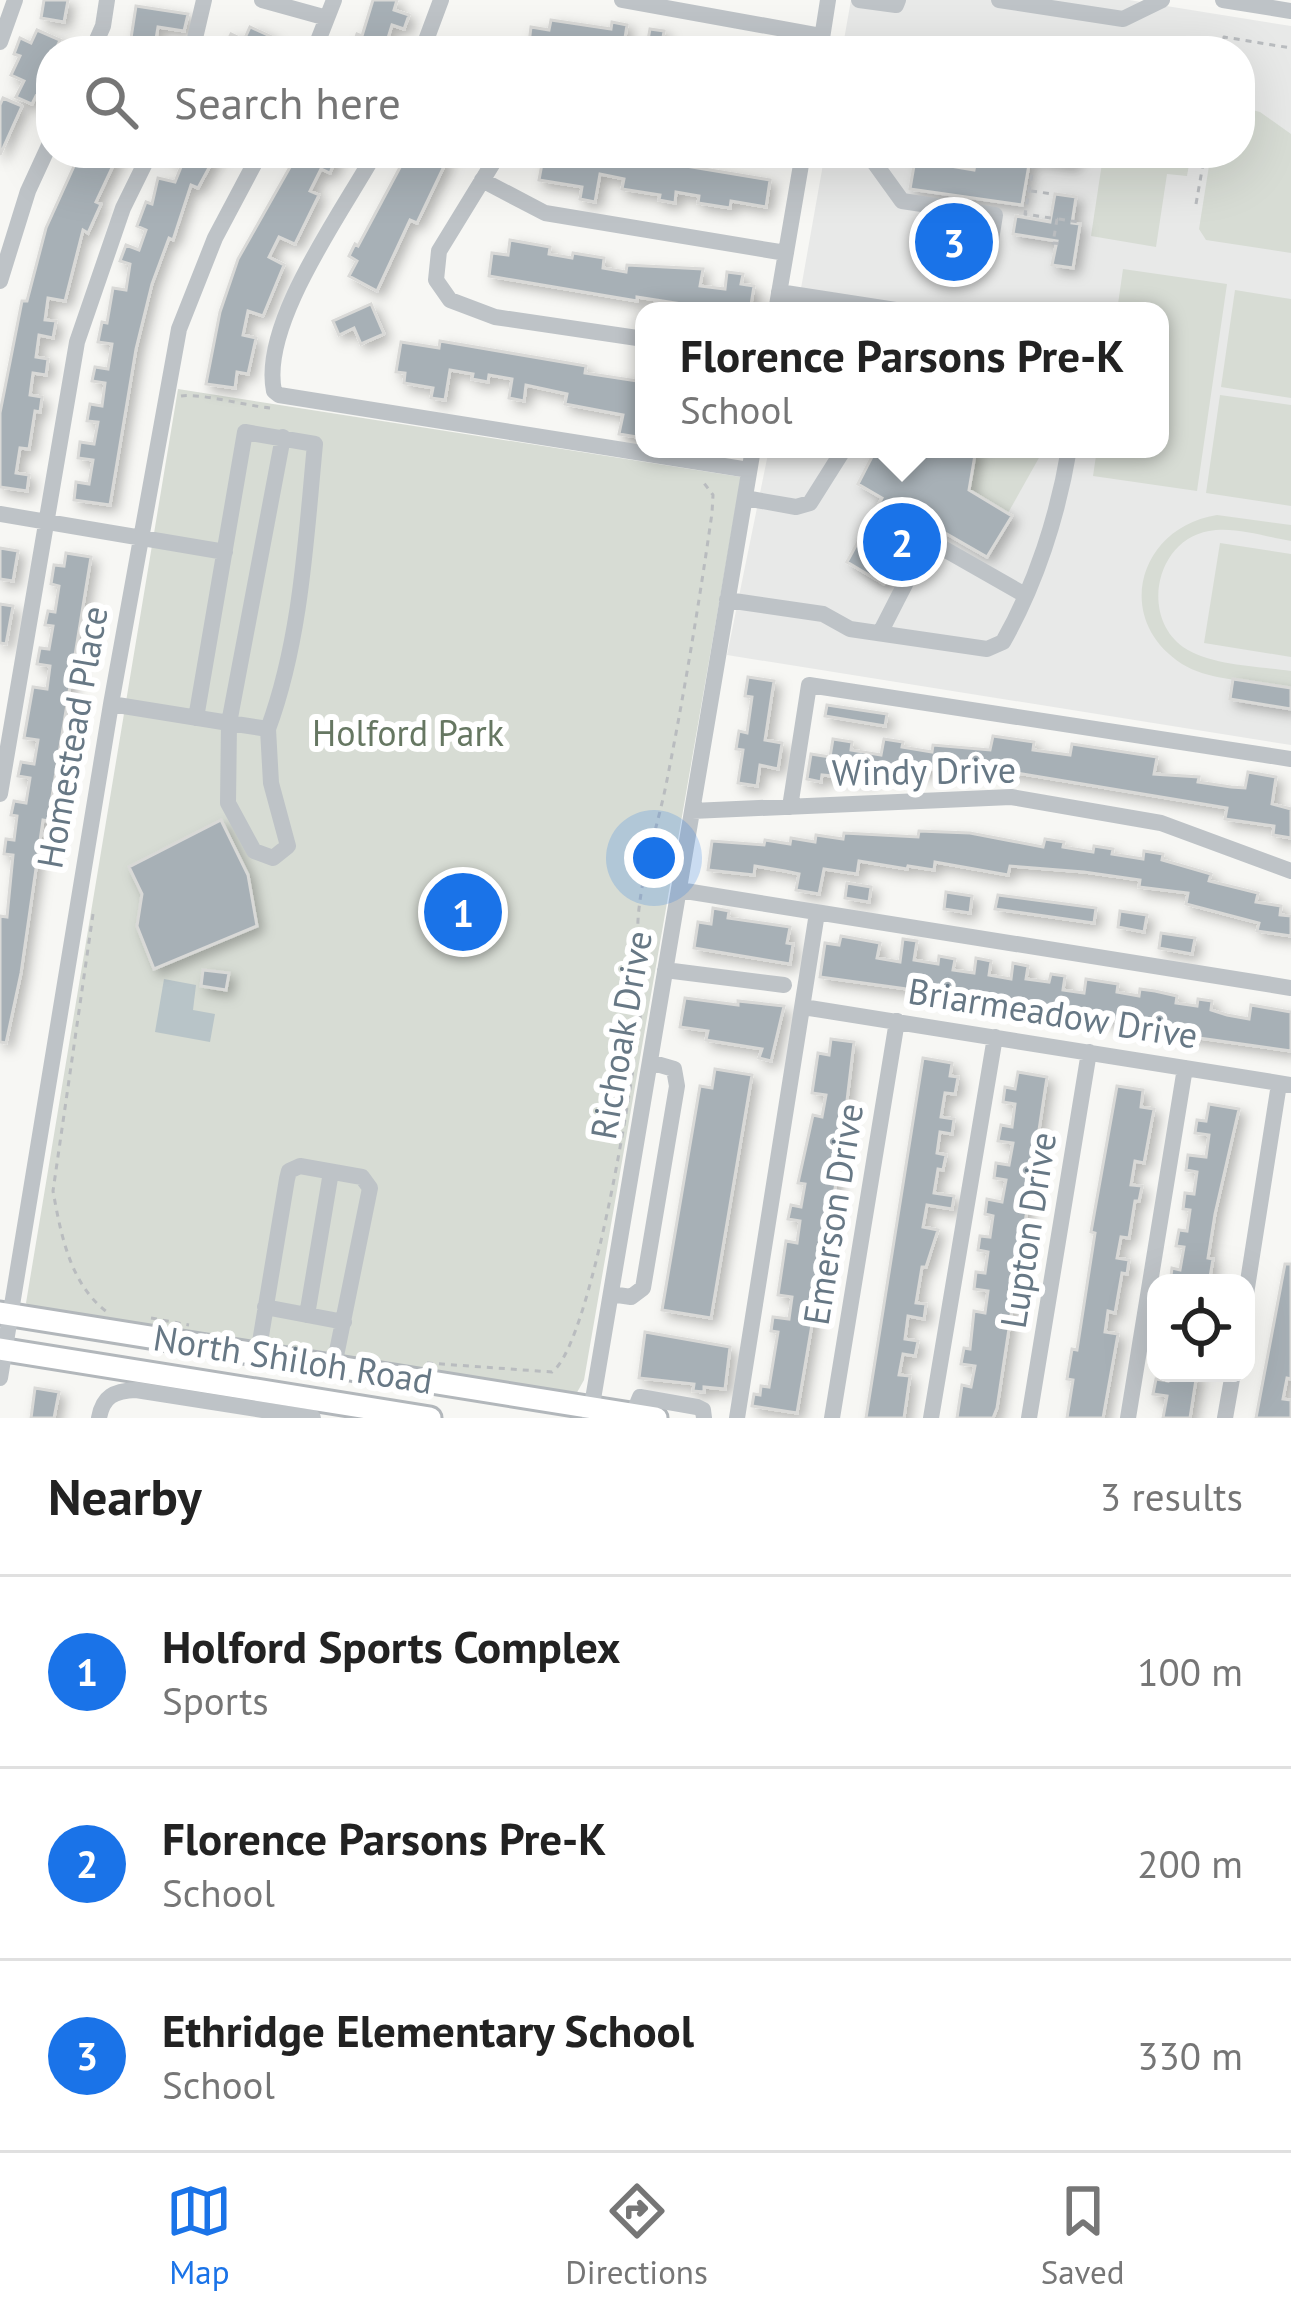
<!DOCTYPE html>
<html lang="en">
<head>
<meta charset="utf-8">
<style>
	:root { --surface:#fff; --page:#f6f6f6; --text:#222; --muted:#767676; --line:#e0e0e0; --accent:#1a73e8 }
	body { margin:0; font-family:"PT Sans",sans-serif; background:var(--page); color:var(--text) }
	.controls { position:absolute; right:36px; bottom:36px; display:grid; overflow:hidden; border-radius:24px; box-shadow:0 12px 48px #0002 }
	.controls button { width:108px; height:108px; display:grid; place-items:center; padding:0; border:0; border-bottom:3px solid var(--line); background:var(--surface); color:var(--text); font:60px sans-serif }
	.you { position:absolute; left:654px; top:858px; width:42px; height:42px; margin:-30px; border:9px solid #fff; border-radius:50%; background:#1a73e8; box-shadow:0 0 0 18px #1a73e833 }
	.badge { display:grid; place-items:center; width:78px; height:78px; border-radius:50%; background:var(--accent); color:#fff; font-size:39px; font-weight:700 }
	.pin { position:absolute; translate:-50% -50%; border:6px solid #fff; box-shadow:0 3px 12px #0006 }
	.popup { position:absolute; left:635px; top:302px; width:534px; height:156px; box-sizing:border-box; display:grid; place-content:center; border-radius:24px; background:var(--surface); filter:drop-shadow(0 3px 9px #0005); font-size:39px; white-space:nowrap; color:var(--muted) }
	.popup b { font-size:45px; color:var(--text) }
	.popup::after { content:''; position:absolute; left:50%; top:100%; margin-left:-24px; border:24px solid transparent; border-top-color:var(--surface) }
	.list { margin:0; padding:0; list-style:none }
	h2 { display:flex; justify-content:space-between; align-items:center; height:156px; margin:0; padding:0 48px; font-size:51px }
	h2 small { font-size:39px; font-weight:400; color:var(--muted) }
	.list li { display:grid; grid-template-columns:78px 1fr auto; gap:36px; align-items:center; box-sizing:border-box; height:192px; padding:0 48px; border-top:3px solid var(--line) }
	.list b { display:block; font-size:45px; white-space:nowrap }
	.list p { margin:0; font-size:39px; white-space:nowrap; color:var(--muted) }
	.list em { font-size:39px; font-style:normal; color:var(--muted) }
	.icon { flex:none; width:66px; height:66px; fill:none; stroke:currentColor; stroke-width:2; stroke-linecap:round; stroke-linejoin:round }
	.map { position:relative; flex:none; width:1291px; height:1418px; overflow:hidden }
	.search { position:absolute; background:var(--surface); box-shadow:0 12px 48px #0002; left:36px; right:36px; top:36px; height:132px; display:flex; align-items:center; gap:30px; box-sizing:border-box; padding:0 42px; border-radius:48px; color:var(--muted); font-size:45px }
	.sheet { height:732px; background:var(--surface) }
	nav { display:flex; justify-content:space-around; align-items:center; box-sizing:border-box; height:168px; border-top:3px solid var(--line); background:var(--surface); font-size:33px; color:var(--muted) }
	nav a { display:grid; justify-items:center; gap:6px }
	nav .on { color:var(--accent) }
	.map>svg:first-child { display:block }
	.built { fill:#e8e9e8 }
	.green { fill:#d7dcd4 }
	.water { fill:#b8c4c8 }
	.building { fill:#a7b0b6; stroke:#d9d9d7; stroke-width:3; filter:url(#shadow) }
	.lines { fill:none; stroke-linecap:round; stroke-linejoin:round }
	.major-casing { stroke:#b2b7bb; stroke-width:27 }
	.path { stroke:#b9bcbf; stroke-width:3; stroke-dasharray:6 6; stroke-linecap:butt }
	.minor { stroke:#bec3c7; stroke-width:16 }
	.major { stroke:#fff; stroke-width:21 }
	.labels { text-anchor:middle; stroke-width:12; stroke-linejoin:round; paint-order:stroke }
	.park-label { font-size:36px; fill:#667762; stroke:#fff }
	.street-label { font-size:36px; fill:#677885; stroke:#fff }
</style>
</head>
<body>
<div class="map">
<svg width="1291" height="1418" viewBox="0 0 1291 1418">
	<defs>
		<filter id="shadow"><feDropShadow dx="5.5" dy="5.5" stdDeviation="6" flood-color="#0004"/></filter>
	</defs>
	<rect width="100%" height="100%" fill="#f7f7f4"/>
	<path class="built" d="M851,0H1129L1291,26V745L727,655L769,449H1160V311H797L825,153H1240V51H842Z"/>
	<path class="green" d="M1240,107L1260,112L1291,134V253L1206,240L1199,229L1211,153H1240Z
		M1114,153H1191L1187,176L1167,174L1156,247L1091,236L1102,163L1112,164Z
		M1123,269L1227,284L1197,491L1093,476L1097,449H1160V311H1117Z
		M1235,290L1291,299V398L1221,387Z
		M178,389L741,477L584,1380L575,1396L30,1308L26,1303Z
		M1220,395L1291,405V506L1206,493Z
		M976,449L1040,456L1008,513L969,490Z
		M1217,515L1291,525V541C1266,537 1234,526 1209,531C1156,540 1140,616 1183,647C1211,666 1258,666 1291,671V687C1258,681 1211,682 1182,664C1112,619 1139,527 1217,515Z
		M1220,543L1291,554V657L1204,643Z"/>
	<path class="water" d="M164,979L196,985L193,1010L215,1014L210,1042L155,1032Z"/>
	<path class="building" d="M44,0H68L64,22L41,18Z
		M373,0H397L394,10L409,15L404,29L392,25L384,51H351L357,34L362,36Z
		M136,6L188,14L184,31L158,27L154,51H129Z
		M551,20L611,29L612,22L627,25L623,51H528L531,27L549,30Z
		M250,27L272,37L267,51H223L231,34L244,40Z
		M650,29L664,31L661,51H646Z
		M37,30L60,40L55,51H51L45,74L51,77L41,98L36,96L32,104L16,97L24,81L11,75L20,56L14,54L20,38L31,43Z
		M3,98L22,106L0,155V105Z
		M80,153H119L96,202L101,204L88,233L83,230L65,301L48,298L45,320L56,321L53,338L39,335L36,357L48,359L46,375L33,373L30,395L42,397L40,412L35,411L29,449L20,448L16,473L29,475L27,491L0,487V413L22,301H27L46,228Z
		M163,153H217L198,188L191,185L173,240L169,238L152,284L136,349L110,505L74,500L76,482L89,484L93,460L78,458L80,442L94,444L98,422L87,421L90,404L102,406L105,383L92,381L95,367L108,369L112,344L98,342L102,322L107,323L113,288L126,290L130,264L120,261L126,245L139,250L146,230L137,226L146,202L152,204L158,178L175,182L183,162Z
		M298,153H338L330,173L321,169L310,191L319,195L295,244L279,237L269,257L284,265L263,316L248,311L243,335L256,338L248,374L237,372L235,388L206,384L220,312L238,259Z
		M414,153H432L447,160L417,223L410,220L377,291L349,276L357,261L349,256L355,244L358,246L405,158L411,161Z
		M544,153H608L770,180L766,207L731,201L730,208L698,203L699,196L676,192L675,203L659,200L660,195L622,189L624,179L600,174L595,202L580,199L582,187L539,180Z
		M977,153H1031L1022,205L910,189L915,160L974,170Z
		M1034,153H1075L1073,165L1034,159Z
		M1055,194L1076,197L1072,223L1080,224L1073,268L1052,265L1057,241L1013,234L1016,216L1050,222Z
		M510,240L550,247L549,254L572,258L573,253L604,258L603,268L626,272L627,265L703,269L700,286L725,289L727,272L743,274L741,284L754,286L750,311H689L681,310L682,304L637,297V301L489,276L492,253L508,255Z
		M371,304L384,334L361,344L354,328L339,335L333,321Z
		M440,341L586,366L585,373L644,382V411L637,437L619,434L623,415L565,404L567,394L526,385L524,401L509,398L512,379L489,375L488,382L472,379L473,374L450,370L445,400L431,398L433,388L404,383L405,373L396,372L401,342L439,348Z
		M876,449H891L910,460L912,449H976L969,490L1012,516L987,557L926,522L884,584L847,562L882,498L858,484Z
		M0,548L18,551L13,581L0,579Z
		M66,553L91,557L48,821L43,820L21,973L6,1043L0,1042V916L7,917L13,855L4,854L6,839L14,840L17,816L11,815L14,801L26,803L30,778L18,776L21,762L34,764L38,740L24,738L33,687L47,689L50,666L37,664L40,648L49,649L53,626L45,625L48,611L55,612L59,586L51,584L54,565L64,566Z
		M0,604L13,606L6,644L0,643Z
		M748,677L774,681L765,740L782,743L778,769L760,765L757,786L738,783L743,750L736,749L739,731L747,733L752,697L745,696Z
		M1233,679L1291,688V709L1230,699Z
		M827,705L887,714L885,726L825,716Z
		M993,736L1034,742L1033,750L1070,755L1072,744L1157,757L1154,774L1199,777L1198,782L1231,787L1245,788L1248,772L1276,777L1272,804L1291,809V838L1273,835L1274,826L1225,819L1227,808L975,766L974,769L950,765L949,772L924,768L923,774L899,770L898,776L872,772L871,780L822,775L821,782L807,779L811,754L830,757L833,739L852,742L851,750L881,755L884,739L903,742L902,747L932,752L933,745L990,750Z
		M221,820L248,875L257,926L154,969L137,926L142,894L129,867Z
		M919,831L970,833L1043,847L1045,839L1064,842L1063,847L1093,852L1094,846L1113,849L1112,854L1143,859L1144,851L1163,854L1162,860L1211,874L1209,881L1258,893L1256,902L1281,906L1280,915L1291,916V936L1257,931L1259,923L1186,904L1188,893L1139,887L1140,880L1084,872L1010,866L1008,875L935,862L934,870L908,866L907,869L859,861L857,874L824,869L819,894L796,890L799,874L785,871L755,866L754,875L708,870L712,841L764,845L765,840L790,844L791,838L815,842L816,835L843,839L844,833L918,837Z
		M847,883L871,887L869,902L845,898Z
		M946,892L972,896L970,913L944,909Z
		M998,895L1096,908L1094,923L995,909Z
		M713,908L729,911L728,918L790,927L787,943L793,944L790,964L694,948L698,922L711,924Z
		M1120,911L1147,915L1144,932L1118,927Z
		M1161,933L1195,938L1192,954L1159,948Z
		M841,936L880,943L877,958L900,962L903,939L917,941L914,960L938,964L939,956L955,959L953,970L974,973L976,958L991,961L989,975L1011,979L1013,963L1028,966L1026,979L1049,982L1051,974L1065,976L1063,990L1084,993L1086,979L1118,984L1117,992L1139,996L1140,989L1155,991L1177,996L1176,1003L1197,1006L1198,999L1212,1001L1211,1010L1227,1015L1249,1019L1251,1005L1291,1012V1051L1192,1037L1074,1012L820,977L825,943L839,945Z
		M203,970L229,973L226,990L201,986Z
		M685,998L738,1005V1001L784,1006L771,1061L759,1058L762,1049L706,1040L708,1031L680,1027Z
		M831,1039L854,1042L840,1159L797,1413L752,1406L754,1394L760,1395L761,1386L769,1387L778,1332L771,1331L773,1317L789,1319L792,1297L778,1295L786,1241L797,1243L800,1221L788,1219L791,1205L801,1207L805,1184L798,1183L813,1115L822,1117L826,1095L812,1093L818,1053L829,1055Z
		M923,1058L952,1063L950,1076L958,1077L955,1094L945,1093L941,1117L954,1119L952,1134L940,1132L937,1153L946,1155L943,1170L938,1169L934,1193L954,1196L952,1209L927,1205L923,1227L938,1230L926,1267H922L916,1303L926,1304L924,1319L908,1316L905,1339L918,1341L915,1356L903,1354L899,1375L910,1376L904,1418H866Z
		M715,1069L752,1075L711,1318L662,1310L700,1086L712,1088Z
		M1018,1072L1047,1077L997,1408L993,1418H957L962,1385L971,1387L975,1366L961,1364L964,1348L970,1349L974,1311L985,1313L988,1291L974,1289L976,1272L985,1273L988,1252L978,1250L980,1236L990,1237L993,1216L985,1214L987,1199L1002,1202L1006,1180L994,1178L996,1163L1009,1165L1013,1143L998,1141L1001,1125L1012,1127L1015,1104L1003,1102L1005,1087L1015,1089Z
		M1117,1086L1143,1090L1141,1107L1154,1109L1144,1163L1135,1161L1131,1185L1142,1186L1139,1201H1135L1129,1238L1121,1237L1117,1258L1129,1260L1127,1274L1122,1273L1115,1313L1108,1311L1105,1332L1118,1334L1103,1418H1067L1073,1380L1067,1379L1072,1349L1077,1350L1095,1233L1091,1232Z
		M1209,1104L1239,1109L1215,1214L1208,1258L1213,1259L1209,1283H1170L1172,1268L1180,1270L1184,1247L1176,1246L1179,1230L1187,1231L1190,1210L1183,1209L1185,1193L1194,1194L1197,1172L1186,1170L1188,1155L1206,1157L1209,1135L1195,1133L1197,1120L1206,1121Z
		M1285,1264H1291V1379L1287,1378L1283,1399L1291,1400V1418H1256Z
		M645,1332L730,1347L725,1389L704,1387V1392L693,1391L694,1384L639,1378Z
		M1169,1373H1197L1190,1418H1163L1167,1396L1153,1394L1156,1379L1168,1381Z
		M35,1388L59,1392L54,1418H31Z"/>
	<g class="lines">
		<g class="major-casing">
			<path id="major" d="M0,1313L656,1418
				M0,1349L430,1418"/>
		</g>
		<path class="path" d="M1222,51L1224,37L1291,48
			M1023,161L1034,162L1025,214L1057,219L1053,243L1063,244
			M1031,191L1053,194
			M1196,204L1205,153
			M1059,219L1078,222
			M181,396C202,393 246,406 271,408
			M93,914L53,1191C61,1235 70,1284 107,1312
			M151,1318L189,1325
			M427,1363L552,1372C594,1342 642,1035 644,974C645,955 637,938 638,920C641,874 657,829 666,785C684,695 699,604 712,513L713,495L701,479"/>
		<path class="minor" d="M262,0L327,18
			M622,0L822,36
			M859,0L896,5L898,0
			M999,0L1123,19L1162,0
			M1223,0L1291,11
			M0,42L15,0
			M92,51L103,26L107,0
			M192,51L204,0
			M314,51L334,0
			M422,51L441,0
			M820,51L828,0
			M375,153C343,211 260,324 274,391L279,395L749,470
			M499,153L439,251L436,280L450,300L495,317L644,339
			M838,153L871,158L902,201L995,215L990,246
			M482,180L545,213L786,253
			M0,281L28,191L51,141
			M779,292L902,311
			M776,311L803,153
			M745,498L796,507L810,503L844,449
			M0,514L225,552
			M727,600L823,614L850,629L987,649L1003,642C1036,584 1058,515 1069,449
			M880,633L924,547L939,546L1025,595
			M111,704L229,723L228,803L254,851L273,858L288,846L271,783L268,729L229,723L283,437
			M196,718L245,432L315,444C306,538 301,640 268,729
			M0,794L77,342L123,208L150,153
			M790,807L809,685L1291,759
			M692,811L1011,797L1161,823L1291,871
			M679,890L1291,988
			M665,970L784,985
			M803,1007L1291,1085
			M611,1294L631,1297L643,1288L677,1086L674,1069L650,1062
			M1246,1294L1279,1084
			M265,1307L344,1322
			M307,1315L331,1172
			M258,1354L287,1179L289,1171L300,1166L362,1177L370,1188L334,1366
			M0,1378L111,704L179,329L215,238L260,153
			M633,1414L640,1397L697,1407L703,1410L704,1418
			M590,1417L753,449
			M99,1418C103,1396 114,1391 136,1390L313,1418
			M737,1418L817,913
			M832,1418L897,1021
			M931,1418L995,1037
			M1029,1418L1089,1052
			M1128,1418L1185,1068
			M1225,1418L1233,1373"/>
		<use href="#major" class="major"/>
	</g>
	<g class="labels">
		<g class="park-label">
			<text x="408" y="746">Holford Park</text>
		</g>
		<g class="street-label">
			<text transform="translate(72 737) rotate(-80)" y="13">Homestead Place</text>
			<text transform="translate(924 771) rotate(-1)" y="13">Windy Drive</text>
			<text transform="translate(1053 1013) rotate(9)" y="13">Briarmeadow Drive</text>
			<text transform="translate(621 1035) rotate(-80)" y="13">Richoak Drive</text>
			<text transform="translate(833 1214) rotate(-81)" y="13">Emerson Drive</text>
			<text transform="translate(1028 1230) rotate(-81)" y="13">Lupton Drive</text>
			<text transform="translate(293 1359) rotate(9)" y="13">North Shiloh Road</text>
		</g>
	</g>
</svg>
<div class="controls">
<button><svg class="icon" aria-label="locate" viewBox="0 0 24 24"><circle cx="12" cy="12" r="6"/><path d="M12 2v4M12 18v4M2 12h4M18 12h4"/></svg></button>
</div>
<div class="you"></div>
<div class="pin badge" style="left:463px;top:912px">1</div>
<div class="pin badge" style="left:902px;top:542px">2</div>
<div class="popup"><b>Florence Parsons Pre-K</b>School</div>
<div class="pin badge" style="left:954px;top:242px">3</div>
<div class="search"><svg class="icon" aria-label="search" viewBox="0 0 24 24"><circle cx="10" cy="10" r="6"/><path d="M15 15l6 6"/></svg>Search here</div>
</div>
<section class="sheet">
<h2>Nearby<small>3 results</small></h2>
<ul class="list">
<li><span class="badge">1</span><div><b>Holford Sports Complex</b><p>Sports</p></div><em>100 m</em></li>
<li><span class="badge">2</span><div><b>Florence Parsons Pre-K</b><p>School</p></div><em>200 m</em></li>
<li><span class="badge">3</span><div><b>Ethridge Elementary School</b><p>School</p></div><em>330 m</em></li>
</ul>
</section>
<nav>
<a class="on"><svg class="icon" aria-label="map" viewBox="0 0 24 24"><path d="M3 6l6-2 6 2 6-2v14l-6 2-6-2-6 2zM9 4v14M15 6v14"/></svg>Map</a>
<a><svg class="icon" aria-label="directions" viewBox="0 0 24 24"><path d="M12 3l9 9-9 9-9-9zM9 14v-3h6M13 9l2 2-2 2"/></svg>Directions</a>
<a><svg class="icon" aria-label="saved" viewBox="0 0 24 24"><path d="M7 4h10v16l-5-4-5 4z"/></svg>Saved</a>
</nav>
</body>
</html>
